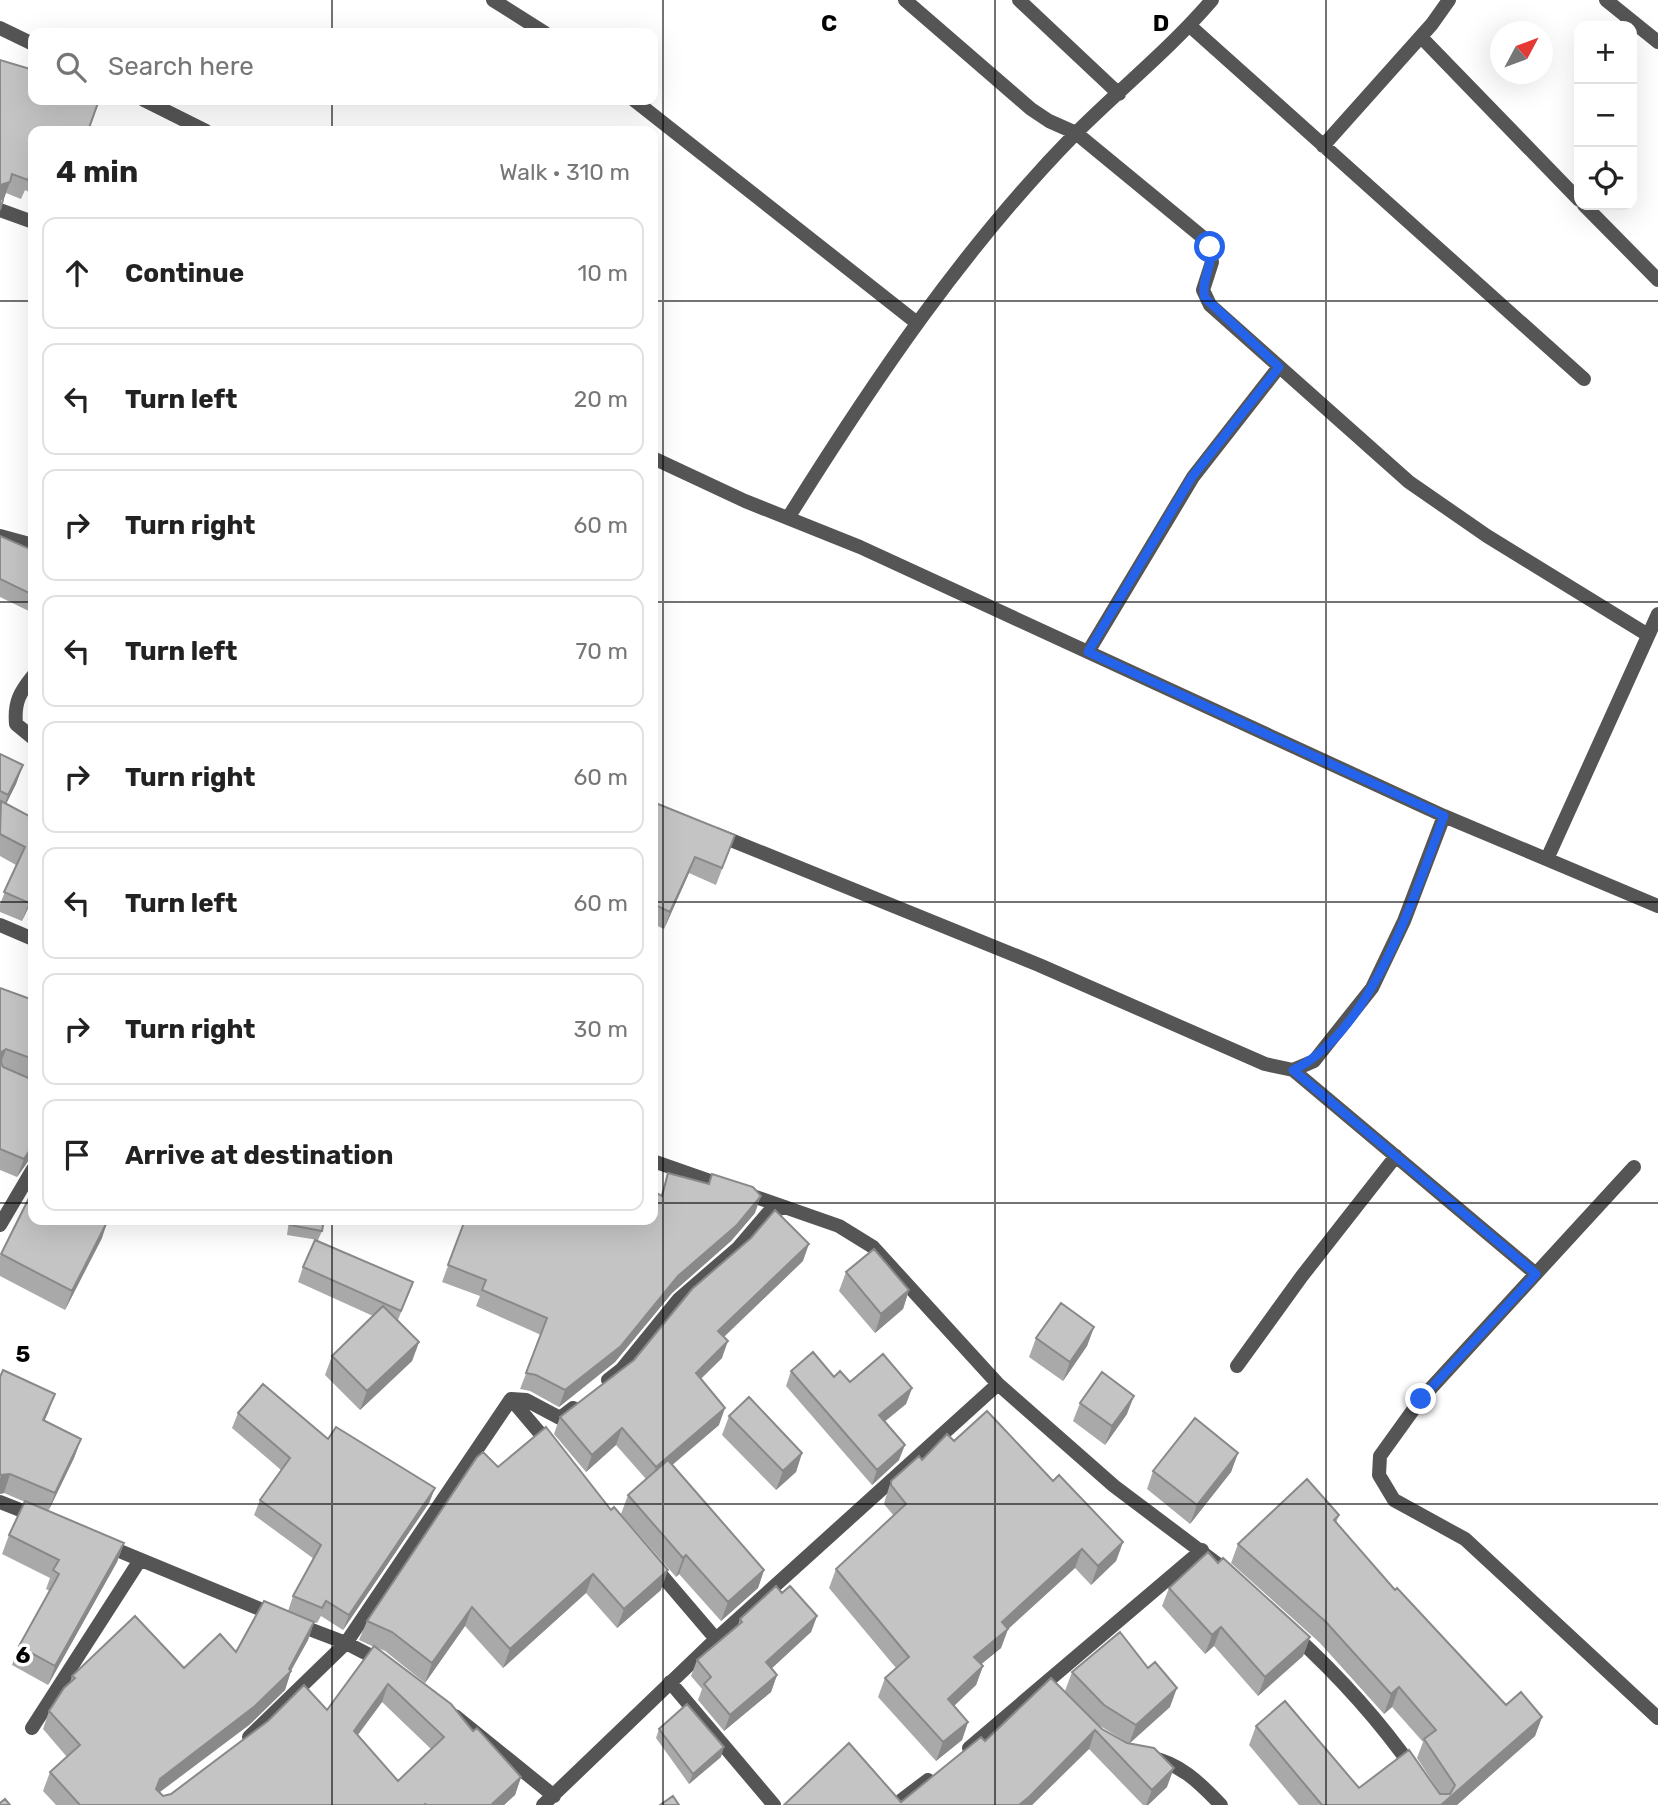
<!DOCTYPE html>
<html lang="en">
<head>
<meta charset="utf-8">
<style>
	:root { --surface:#fff; --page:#f6f6f6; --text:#222; --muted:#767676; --line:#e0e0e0 }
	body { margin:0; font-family:Rubik,sans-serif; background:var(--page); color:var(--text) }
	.controls { position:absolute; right:21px; top:21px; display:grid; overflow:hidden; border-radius:14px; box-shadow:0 7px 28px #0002 }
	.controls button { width:63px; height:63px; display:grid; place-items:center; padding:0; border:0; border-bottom:2px solid var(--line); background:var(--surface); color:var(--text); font:35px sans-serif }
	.compass { position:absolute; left:1490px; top:21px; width:63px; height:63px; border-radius:50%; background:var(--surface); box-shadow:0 7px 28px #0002; rotate:49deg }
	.stop { position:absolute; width:21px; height:21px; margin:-16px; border:5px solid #2563eb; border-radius:50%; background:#fff }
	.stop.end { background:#2563eb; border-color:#fff; box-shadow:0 2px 7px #0008 }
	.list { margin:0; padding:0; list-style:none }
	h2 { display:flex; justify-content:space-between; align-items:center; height:91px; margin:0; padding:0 28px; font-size:30px }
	h2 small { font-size:23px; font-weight:400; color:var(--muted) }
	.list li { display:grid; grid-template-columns:46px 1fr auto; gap:21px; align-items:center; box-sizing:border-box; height:112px; margin:0 14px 14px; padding:0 14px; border:2px solid var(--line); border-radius:14px }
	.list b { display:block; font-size:26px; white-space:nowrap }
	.list em { font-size:23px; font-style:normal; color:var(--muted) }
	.icon { flex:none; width:38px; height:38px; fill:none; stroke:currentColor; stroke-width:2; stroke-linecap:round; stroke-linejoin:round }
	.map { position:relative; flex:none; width:1658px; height:1805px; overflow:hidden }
	.search { position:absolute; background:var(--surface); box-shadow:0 7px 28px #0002; left:28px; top:28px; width:630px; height:77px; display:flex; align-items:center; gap:18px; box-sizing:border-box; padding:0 24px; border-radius:14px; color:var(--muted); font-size:26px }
	.panel { position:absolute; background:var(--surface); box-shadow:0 7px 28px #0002; left:28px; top:126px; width:630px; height:1099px; border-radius:14px }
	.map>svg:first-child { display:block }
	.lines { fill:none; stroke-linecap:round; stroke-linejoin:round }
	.minor { stroke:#555; stroke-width:14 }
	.wall { fill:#a9a9a9; fill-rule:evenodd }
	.shaded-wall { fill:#898989 }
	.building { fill:#c4c4c4; stroke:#898989; stroke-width:2; fill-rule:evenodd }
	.route { stroke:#2563eb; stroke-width:9 }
	.grid { fill:none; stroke:#000; stroke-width:2; stroke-opacity:0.55 }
	.grid-label { font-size:23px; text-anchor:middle; font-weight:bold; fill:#000; stroke:#fff; stroke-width:7; stroke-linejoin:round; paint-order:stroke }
</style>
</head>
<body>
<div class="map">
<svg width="1658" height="1805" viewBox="0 0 1658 1805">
	<rect width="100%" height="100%" fill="#fff"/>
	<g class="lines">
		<path class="minor" d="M493,0L545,33
			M905,0L1031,109L1049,121L1076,133L1206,240L1212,262L1203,290L1210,305L1409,482L1487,536L1648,635
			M1019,0L1119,94
			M1606,0L1658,42
			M1190,26L1584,379
			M0,28L33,44
			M1421,37L1579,200
			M144,100L206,131
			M634,100L917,323
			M1323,146L1432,24L1449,0
			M1584,205L1658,280
			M0,210L33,222
			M653,458L745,501L860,547L1444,816L1658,906
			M788,518C873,382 963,248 1076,133C1121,88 1170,49 1212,0
			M0,536L33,545
			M1088,652L1193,477L1279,367
			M33,676C20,692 14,702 16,724L33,738
			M716,834L1039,965L1265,1064L1293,1070L1314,1061L1372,988L1404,921L1444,816
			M1547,859L1658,614
			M0,925L33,939
			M1293,1070L1536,1274
			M653,1161L839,1226L873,1247L998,1384L1114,1486L1219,1565
			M1634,1167L1421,1399L1380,1456L1379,1475L1394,1500L1465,1539L1658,1718
			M0,1225L33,1169
			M1237,1366L1302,1276L1396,1156
			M608,1380L622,1369L679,1299L738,1248L768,1213L785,1207
			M550,1445L511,1399L526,1400L560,1418L573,1408
			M0,1502L38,1517
			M105,1545L277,1616
			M652,1564L716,1639
			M296,1624L346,1643L383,1662
			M1293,1634C1338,1675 1379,1720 1414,1770
			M670,1682L774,1805
			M455,1716L554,1796
			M32,1728L140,1560
			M249,1737L346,1643L511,1399
			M969,1748L1202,1550
			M1148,1757C1180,1763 1199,1782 1221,1805
			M543,1805L716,1639L998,1384
			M895,1805L928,1780"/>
	</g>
	<path class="wall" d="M0,60L33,131V194L25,190L21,199L6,193L0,210Z
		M0,536L32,550L33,547V613L0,597Z
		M0,754L23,765L16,784L6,804L33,818V898L22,921L0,912V904L16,865L0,856Z
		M653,802L735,835L716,885L689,873L664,929L653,924Z
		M0,988L33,1000V1160H29L17,1177L0,1170Z
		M668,1173L708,1184L712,1174L755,1213L731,1241L672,1293L615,1362L559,1407L530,1391L520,1389L541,1335L476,1306L480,1296L442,1282L465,1220L661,1195Z
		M33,1190L102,1238L65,1310L0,1276V1256Z
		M289,1220H324L322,1231L318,1240L287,1235Z
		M803,1261L724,1337L722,1358L701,1379L719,1425L672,1465L764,1570L758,1588L721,1621L679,1574L676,1577L621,1514L628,1495L646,1479L616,1445L586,1472L554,1434L560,1417Z
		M303,1267L413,1282L398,1320L419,1342L412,1361L360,1410L325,1375L332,1356L373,1316L298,1282Z
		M846,1272L909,1290L903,1309L875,1333L839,1291Z
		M1094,1327L1087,1346L1063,1381L1029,1357L1036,1338Z
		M791,1371L834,1377L850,1382L912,1388L906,1404L884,1422L899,1460L872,1485L786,1386Z
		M0,1377L55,1394L44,1421L81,1439L74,1458L48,1511L124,1543L117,1562L48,1685L12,1665L19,1646L50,1591L46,1589L50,1578L2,1554L9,1535L25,1502L4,1493L0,1494Z
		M1080,1403L1127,1414L1105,1445L1073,1421Z
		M238,1413L328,1439L435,1488L429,1503L343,1630L321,1616L317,1623L314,1622L308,1640L291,1671L285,1690L249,1725L160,1792L163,1796L171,1794L327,1710L374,1647L359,1640L367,1621L498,1467L661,1590L617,1628L586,1593L503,1668L465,1626L425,1683L385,1651L375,1647L473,1731L521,1777L515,1795L504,1805H56L43,1791L50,1772L67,1757L43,1729L49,1711L70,1683L72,1676L184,1668L236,1652L288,1611L293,1596L314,1559L254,1515L260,1500L281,1470L232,1428ZM382,1702L431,1749L398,1781L358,1735Z
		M729,1416L802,1453L796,1472L776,1490L722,1435Z
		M954,1441L1053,1481L1123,1542L1116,1561L1091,1585L1075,1568L1008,1629L1001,1648L981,1664L983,1666L976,1685L954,1706L968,1722L962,1740L936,1761L878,1697L885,1678L896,1668L829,1588L836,1569L894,1516L884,1504L885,1500L891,1481L922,1460Z
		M1238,1453L1231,1472L1190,1524L1147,1489L1153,1471Z
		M1339,1515L1336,1523L1395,1590L1506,1705L1542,1717L1535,1736L1457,1805H1299L1249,1745L1256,1726L1359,1788L1440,1793L1417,1758L1423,1742L1392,1707L1384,1714L1319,1642L1231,1563L1238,1544Z
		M1218,1563L1310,1637L1303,1656L1258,1696L1214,1646L1205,1654L1162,1606L1169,1588Z
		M817,1616L811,1632L771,1669L777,1675L771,1692L724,1731L698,1700L702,1689L691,1676L697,1660L738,1625L740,1619Z
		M1072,1672L1170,1707L1129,1743L1167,1787L1148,1805H1143L1089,1749L1032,1805H784L901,1802L985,1741L1097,1724L1065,1691ZM1097,1724L1128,1743L1102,1729Z
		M659,1729L721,1757L689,1784L656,1738Z"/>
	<path class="shaded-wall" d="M10,182L3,201L0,202V185Z
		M23,765L16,784L1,814L8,795Z
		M695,857L689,873L664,929L670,912Z
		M33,893V898L22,921L29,903Z
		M6,1049L0,1066V1053Z
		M33,1145V1160H29L17,1177L24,1159Z
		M761,1196L755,1213L731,1241L672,1293L615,1362L559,1407L565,1390L678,1276Z
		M108,1220L102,1238L65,1310L72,1291Z
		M809,1244L803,1261L712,1348L718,1331Z
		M909,1290L903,1309L875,1333L881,1314Z
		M1094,1327L1087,1346L1063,1381L1070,1362Z
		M728,1341L722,1358L689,1390L696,1373Z
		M419,1342L412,1361L360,1410L367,1391Z
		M912,1388L906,1404L873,1431L879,1415Z
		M55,1394L48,1413L36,1439L43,1420Z
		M1134,1396L1127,1414L1105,1445L1112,1426Z
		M725,1408L719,1425L650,1484L656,1467Z
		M622,1428L616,1445L586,1472L592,1455Z
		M81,1439L74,1458L48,1512L55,1493Z
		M905,1445L899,1460L872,1485L877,1470Z
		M802,1453L796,1472L776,1490L783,1471Z
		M1238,1453L1231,1472L1190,1524L1197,1505Z
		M10,1474L4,1493L0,1494V1479L1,1475Z
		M435,1488L429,1503L343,1630L349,1615Z
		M1123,1542L1116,1561L1091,1585L1098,1566Z
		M124,1543L117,1562L48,1685L55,1666Z
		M1082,1549L1075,1568L1007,1630L1008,1629L1001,1648L967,1676L974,1657L1002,1622Z
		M686,1555L679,1574L676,1577L683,1558Z
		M668,1570L661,1590L617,1628L624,1609Z
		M764,1570L758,1588L721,1621L728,1602Z
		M593,1574L586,1593L503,1668L510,1649Z
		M472,1607L465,1626L425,1683L432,1663Z
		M817,1616L811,1632L760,1679L766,1662Z
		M314,1622L308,1640L290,1672L291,1671L285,1690L249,1725L153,1797L160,1779L289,1669Z
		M1221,1627L1214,1646L1205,1654L1212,1635Z
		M1310,1637L1303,1656L1258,1696L1265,1677Z
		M983,1666L976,1685L941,1718L948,1699Z
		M777,1675L771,1692L724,1731L730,1715Z
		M388,1684L382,1702L347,1749L354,1731Z
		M1399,1687L1392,1707L1384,1714L1391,1694Z
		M1177,1688L1170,1707L1129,1744L1136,1725Z
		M1542,1717L1535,1736L1457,1805H1441Z
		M968,1722L962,1740L936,1761L943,1742Z
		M1095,1730L1089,1749L1032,1805H1019Z
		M724,1747L721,1757L689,1784L693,1774Z
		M1174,1768L1167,1787L1148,1805H1146L1152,1790Z
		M521,1777L515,1795L504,1805H491Z"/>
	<path class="building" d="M33,59V100H99L89,128L98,131H33V172H31L28,180L12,174L10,182L0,185V60L30,69Z
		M0,197L3,200L0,210Z
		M0,536L32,550L33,547V595L0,579Z
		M0,754L23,765L8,795L0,791Z
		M1,801L33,818V893L29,903L4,892L25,847L0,834Z
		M653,802L735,835L722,868L695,857L670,912L653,904Z
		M0,988L33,1000V1059L6,1049L0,1053Z
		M0,1060L3,1067L33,1080V1145L24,1159L0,1149Z
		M668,1173L709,1184L712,1174L753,1187L761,1196L737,1225L678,1276L621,1346L565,1390L536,1375L526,1373L547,1318L482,1290L486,1280L448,1265L465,1220H653V1191L662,1196Z
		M33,1190V1220H108L72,1291L1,1254Z
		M775,1210L809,1244L718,1331L728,1341L696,1373L725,1408L656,1467L622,1428L592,1455L560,1417L634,1360L692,1289L751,1238Z
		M291,1220H324L322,1231L290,1225Z
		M315,1240L413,1282L401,1311L303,1267Z
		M874,1249L909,1290L881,1314L846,1272Z
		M1061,1303L1094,1327L1070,1362L1036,1338Z
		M383,1306L419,1342L367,1391L332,1356Z
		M813,1352L834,1377L840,1371L850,1382L883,1354L912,1388L879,1415L905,1445L877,1470L791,1371Z
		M3,1370L55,1394L43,1420L81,1439L55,1493L10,1474L0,1475V1377Z
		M1102,1372L1134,1396L1112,1426L1080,1403Z
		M263,1384L328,1439L336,1427L435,1488L349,1615L326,1601L322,1608L293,1596L321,1545L260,1500L290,1458L238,1413Z
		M749,1397L802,1453L783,1471L729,1416Z
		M987,1411L1053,1481L1059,1475L1123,1542L1098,1566L1082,1549L1002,1622L1008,1629L974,1657L983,1666L948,1699L968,1722L943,1742L885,1678L909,1657L836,1569L906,1504L891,1485V1481L919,1456L922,1460L947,1434L954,1441Z
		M1195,1418L1238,1453L1197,1505L1153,1471Z
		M546,1427L611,1510L614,1507L668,1570L624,1609L593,1574L510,1649L472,1607L432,1663L392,1632L367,1621L477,1457L483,1452L498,1467Z
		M668,1460L764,1570L728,1602L686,1555L683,1558L628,1495Z
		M1307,1479L1339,1515L1334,1520L1395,1590L1397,1588L1506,1705L1521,1692L1542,1717L1441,1805H1322L1256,1726L1285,1701L1359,1788L1409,1750L1440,1794H1450L1455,1785L1424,1739L1436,1730L1399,1687L1391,1694L1326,1622L1238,1544Z
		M25,1501L124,1543L55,1666L19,1646L59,1574L53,1570L59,1560L9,1535Z
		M1208,1552L1218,1563L1223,1558L1310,1637L1265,1677L1221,1627L1212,1635L1169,1588Z
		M776,1586L782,1593L790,1586L817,1616L766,1662L777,1675L730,1715L704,1684L711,1677L697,1660L742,1622L740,1619Z
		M264,1601L314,1622L289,1669L291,1671L255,1706L160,1779L156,1789L163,1796L171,1794L268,1721L304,1685L327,1710L374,1646L451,1704L473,1731L477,1728L521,1777L491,1805H427L425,1804L424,1805H80L50,1772L80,1745L49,1711L64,1688L75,1678L72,1676L135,1616L184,1668L220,1634L236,1652ZM388,1684L444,1737L398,1781L354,1731Z
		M1120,1632L1148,1668L1155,1662L1177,1688L1136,1725L1104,1705L1072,1672Z
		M1051,1678L1102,1729L1127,1743L1154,1748L1174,1768L1152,1790L1095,1730L1029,1797L1019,1805H784L849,1743L901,1802L981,1737L985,1741Z
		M687,1704L724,1747L693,1774L659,1729Z
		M673,1796L679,1805H660Z
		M5,1799L10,1805H0V1803Z"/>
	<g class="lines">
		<path class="route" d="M1210,247C1214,265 1200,281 1205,298L1279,367L1192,477L1088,652L1444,816C1415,893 1372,1033 1293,1070L1536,1274L1421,1399"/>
	</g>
	<path class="grid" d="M332,0V33M663,0V1805M995,0V1805M1326,0V1805M332,100V131M0,301H33M653,301H1658M0,602H33M653,602H1658M0,902H33M653,902H1658M0,1203H33M653,1203H1658M332,1220V1805M0,1504H1658"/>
	<g class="grid-label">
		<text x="829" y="31">C</text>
		<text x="1161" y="31">D</text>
		<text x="23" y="1362">5</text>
		<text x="23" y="1663">6</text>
	</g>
</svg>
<div class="controls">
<button>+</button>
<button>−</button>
<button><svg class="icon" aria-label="locate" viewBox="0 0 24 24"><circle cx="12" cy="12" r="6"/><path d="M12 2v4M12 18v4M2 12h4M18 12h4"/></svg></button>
</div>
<svg class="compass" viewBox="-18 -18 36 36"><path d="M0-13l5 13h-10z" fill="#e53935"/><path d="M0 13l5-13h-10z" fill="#767676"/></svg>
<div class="stop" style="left:1210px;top:247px"></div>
<div class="stop end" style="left:1421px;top:1399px"></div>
<div class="search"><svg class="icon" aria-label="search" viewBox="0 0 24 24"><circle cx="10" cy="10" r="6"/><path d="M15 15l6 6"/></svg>Search here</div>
<section class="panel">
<h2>4 min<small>Walk · 310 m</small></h2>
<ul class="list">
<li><svg class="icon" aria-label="ahead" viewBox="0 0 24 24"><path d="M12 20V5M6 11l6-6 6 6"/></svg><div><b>Continue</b></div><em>10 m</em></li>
<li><svg class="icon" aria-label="left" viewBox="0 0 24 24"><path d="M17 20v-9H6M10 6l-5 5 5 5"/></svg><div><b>Turn left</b></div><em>20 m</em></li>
<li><svg class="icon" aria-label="right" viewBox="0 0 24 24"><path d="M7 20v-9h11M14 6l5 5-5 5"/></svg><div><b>Turn right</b></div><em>60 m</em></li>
<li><svg class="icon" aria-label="left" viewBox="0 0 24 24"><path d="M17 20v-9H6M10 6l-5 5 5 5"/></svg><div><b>Turn left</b></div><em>70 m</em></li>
<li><svg class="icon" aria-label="right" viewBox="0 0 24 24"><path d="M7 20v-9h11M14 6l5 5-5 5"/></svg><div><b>Turn right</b></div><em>60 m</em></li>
<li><svg class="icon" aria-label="left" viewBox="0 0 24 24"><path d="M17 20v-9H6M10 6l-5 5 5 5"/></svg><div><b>Turn left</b></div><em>60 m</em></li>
<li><svg class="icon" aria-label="right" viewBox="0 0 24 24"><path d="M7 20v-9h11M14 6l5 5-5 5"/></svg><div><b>Turn right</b></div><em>30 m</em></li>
<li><svg class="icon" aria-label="arrive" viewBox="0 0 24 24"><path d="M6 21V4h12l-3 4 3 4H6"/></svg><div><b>Arrive at destination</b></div></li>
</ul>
</section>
</div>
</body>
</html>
